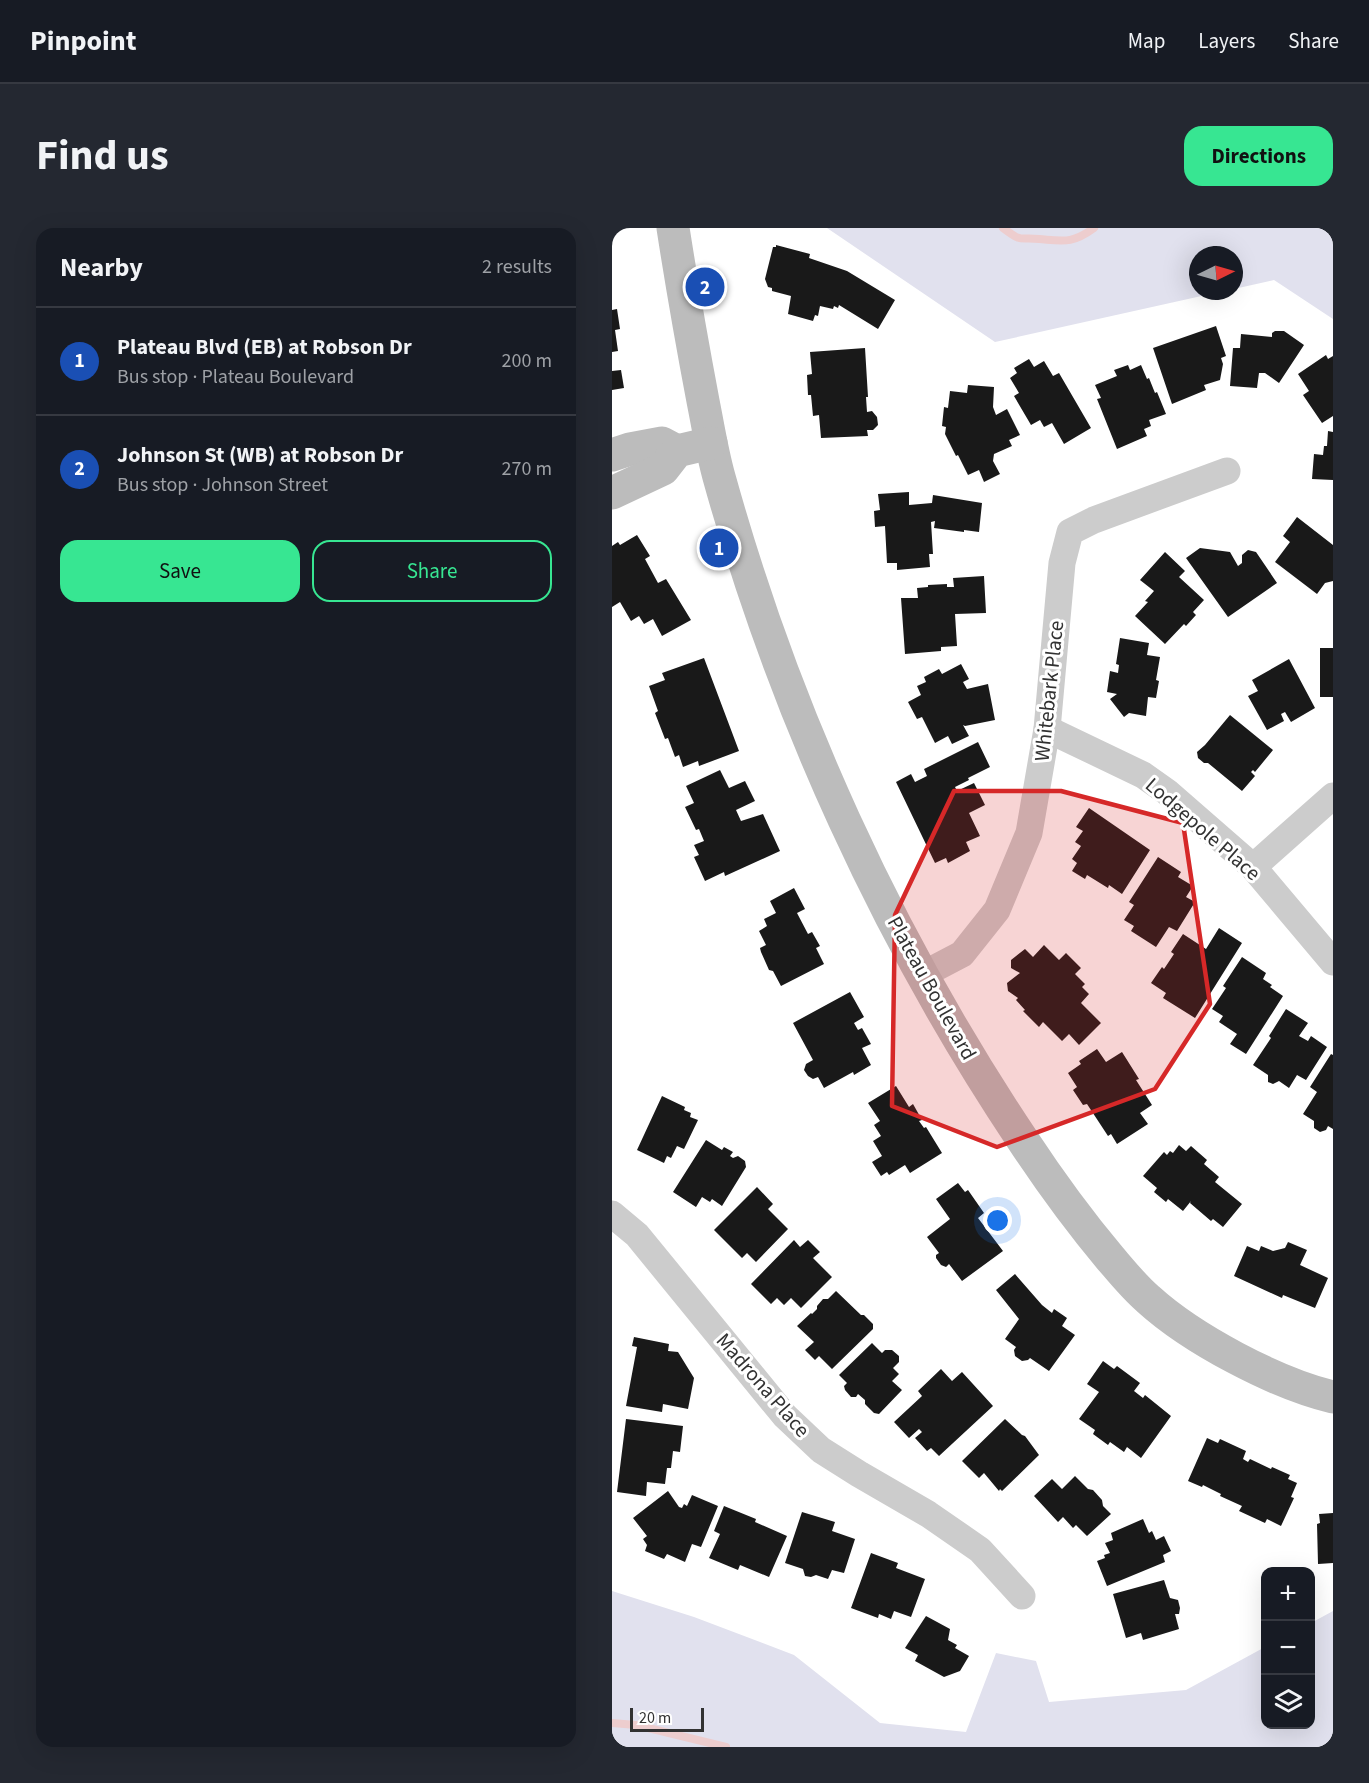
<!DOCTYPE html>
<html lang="en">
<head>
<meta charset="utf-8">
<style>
	:root { --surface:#171b24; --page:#242831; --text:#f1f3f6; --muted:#9ea1a6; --line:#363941; --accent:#37e692 }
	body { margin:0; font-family:"Source Sans 3",sans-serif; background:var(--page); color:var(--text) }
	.controls { position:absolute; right:18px; bottom:18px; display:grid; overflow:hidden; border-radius:12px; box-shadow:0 6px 24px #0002 }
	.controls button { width:54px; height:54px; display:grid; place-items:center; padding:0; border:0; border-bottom:2px solid var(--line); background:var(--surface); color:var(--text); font:30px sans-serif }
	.compass { position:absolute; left:577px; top:18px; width:54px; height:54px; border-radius:50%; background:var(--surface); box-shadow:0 6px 24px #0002; rotate:85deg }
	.scale { position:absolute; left:18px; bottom:15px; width:74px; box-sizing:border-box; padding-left:6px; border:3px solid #323232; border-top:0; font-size:16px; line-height:21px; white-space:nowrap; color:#323232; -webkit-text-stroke:4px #fff; paint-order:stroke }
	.you { position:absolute; left:386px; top:993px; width:21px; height:21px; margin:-15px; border:4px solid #fff; border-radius:50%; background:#1a73e8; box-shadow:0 0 0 9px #1a73e833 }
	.badge { display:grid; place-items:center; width:39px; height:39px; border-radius:50%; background:var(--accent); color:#fff; font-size:20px; font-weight:700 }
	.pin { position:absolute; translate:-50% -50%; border:3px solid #fff; box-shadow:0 2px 6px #0006 }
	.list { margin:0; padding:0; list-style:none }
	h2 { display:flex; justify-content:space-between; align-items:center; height:78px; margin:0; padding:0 24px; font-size:26px }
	h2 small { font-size:20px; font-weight:400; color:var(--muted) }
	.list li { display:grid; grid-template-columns:39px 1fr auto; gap:18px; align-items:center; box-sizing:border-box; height:108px; padding:0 24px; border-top:2px solid var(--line) }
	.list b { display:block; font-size:22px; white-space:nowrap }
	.list p { margin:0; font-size:20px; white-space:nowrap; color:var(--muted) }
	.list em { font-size:20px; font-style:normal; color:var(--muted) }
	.actions { display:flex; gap:12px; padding:18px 24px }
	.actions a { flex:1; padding:14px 0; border:2px solid var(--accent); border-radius:18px; text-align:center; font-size:21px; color:var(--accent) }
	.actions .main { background:var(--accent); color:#111 }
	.icon { flex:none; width:33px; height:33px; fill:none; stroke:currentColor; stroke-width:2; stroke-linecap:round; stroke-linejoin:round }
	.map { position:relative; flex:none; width:721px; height:1519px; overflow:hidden; border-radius:18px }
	header { display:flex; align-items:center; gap:36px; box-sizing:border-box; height:84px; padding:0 30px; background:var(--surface); border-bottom:2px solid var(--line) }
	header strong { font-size:28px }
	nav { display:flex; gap:33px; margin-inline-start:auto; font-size:21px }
	.intro { display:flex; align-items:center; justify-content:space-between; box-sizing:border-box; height:144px; padding:0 36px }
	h1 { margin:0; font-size:42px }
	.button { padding:15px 27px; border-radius:18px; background:var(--accent); color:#111; font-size:21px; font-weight:700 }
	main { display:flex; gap:36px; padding:0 36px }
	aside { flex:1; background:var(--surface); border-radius:18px; box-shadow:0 6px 24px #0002 }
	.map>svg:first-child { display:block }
	.green { fill:#e1e1ee }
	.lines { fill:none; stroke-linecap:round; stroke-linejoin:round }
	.stream { stroke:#edcdce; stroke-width:8 }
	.building { fill:#191919 }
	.street { stroke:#ccc; stroke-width:27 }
	.secondary { stroke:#bcbcbc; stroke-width:33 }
	.marked { fill:#d62828; fill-opacity:0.2; stroke:#d62828; stroke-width:4.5; stroke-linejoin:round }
	.labels { text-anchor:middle; stroke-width:6; stroke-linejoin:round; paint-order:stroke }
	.street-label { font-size:21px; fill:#323232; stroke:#fff }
</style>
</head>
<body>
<header>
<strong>Pinpoint</strong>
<nav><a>Map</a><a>Layers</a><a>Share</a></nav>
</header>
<div class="intro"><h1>Find us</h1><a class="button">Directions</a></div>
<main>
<aside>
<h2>Nearby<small>2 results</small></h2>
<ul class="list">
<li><span class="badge" style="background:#1a4fb4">1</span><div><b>Plateau Blvd (EB) at Robson Dr</b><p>Bus stop · Plateau Boulevard</p></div><em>200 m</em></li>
<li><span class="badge" style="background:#1a4fb4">2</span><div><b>Johnson St (WB) at Robson Dr</b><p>Bus stop · Johnson Street</p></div><em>270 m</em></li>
</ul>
<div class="actions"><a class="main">Save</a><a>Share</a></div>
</aside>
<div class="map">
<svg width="721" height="1519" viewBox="0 0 721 1519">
	<rect width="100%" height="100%" fill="#fff"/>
	<!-- green -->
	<g class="green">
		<polygon points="215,0 721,0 721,91 662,52 622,61 622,27 586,27 586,63 612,63 383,114"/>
		<polygon points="0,1363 82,1389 182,1427 268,1495 354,1504 384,1425 424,1433 437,1474 574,1462 653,1419 654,1496 698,1496 699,1395 721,1383 721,1519 0,1519"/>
	</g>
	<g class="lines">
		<!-- stream -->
		<g class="stream">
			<path d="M391,0C411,15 406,9 427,11C452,13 460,16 482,0"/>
			<polyline points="0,1495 24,1497 114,1519"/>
		</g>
	</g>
	<!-- building -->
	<g class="building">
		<polygon points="164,17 198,26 197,30 235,43 283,72 266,101 227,77 226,80 222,78 221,81 208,78 206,88 203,87 201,93 176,86 179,68 160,63 160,60 156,59 153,51 161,19 164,19"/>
		<polygon points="5,81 8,101 3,102 6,123 0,124 0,82"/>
		<polygon points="604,98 614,128 609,130 611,136 608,152 592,157 594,162 560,176 541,120"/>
		<polygon points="663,103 672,103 692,117 667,155 653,145 647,145 645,160 618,158 621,120 628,120 629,106 660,109 660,105"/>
		<polygon points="253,120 256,169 254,169 255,184 260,183 265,189 266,197 261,202 255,202 256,208 209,210 207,187 201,188 199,167 196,167 195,147 200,146 198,124"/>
		<polygon points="714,127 716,131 721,128 721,188 710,195 691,167 697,163 686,146"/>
		<polygon points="417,131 422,139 432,133 441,148 447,145 479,200 452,216 440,195 432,199 428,192 419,197 402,168 407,165 398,150 405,145 402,140"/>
		<polygon points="516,137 518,142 529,137 535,151 537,150 543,165 545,164 554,186 537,192 539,198 532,201 535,208 505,221 485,171 489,170 483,157 505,148 502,142"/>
		<polygon points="9,142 12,160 0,162 0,143"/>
		<polygon points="356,157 382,159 381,179 384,187 395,181 408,207 397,212 400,218 382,226 381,233 388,246 372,254 367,242 356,247 346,227 344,228 333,206 334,199 330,198 332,179 336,180 338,163 355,165"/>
		<polygon points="716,203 721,204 721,252 700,251 702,226 711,227 712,218 715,218"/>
		<polygon points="297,264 297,277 320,275 321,267 370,275 367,304 352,302 352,304 322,300 323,293 319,294 321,326 317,326 318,339 285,342 285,335 275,335 273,298 263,299 262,283 268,282 266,266"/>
		<polygon points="685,289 721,317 721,353 713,355 705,366 663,334 678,314 671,308"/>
		<polygon points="25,307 38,328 33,331 46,355 54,351 79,392 50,408 41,391 32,396 27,388 19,393 8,374 0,379 0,318 6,314 8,317"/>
		<polygon points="588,320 618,324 626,338 630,335 630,327 636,322 644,324 665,355 616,389 574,330"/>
		<polygon points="553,324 573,343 567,349 592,372 581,384 584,387 574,398 572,396 553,416 523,388 536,374 533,373 542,363 528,352"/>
		<polygon points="372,348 374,385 343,386 345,418 329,419 329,423 293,426 289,370 306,370 305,360 316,359 316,357 335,356 335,359 342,359 341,350"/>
		<polygon points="508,410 537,415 535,427 548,429 544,452 547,453 544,470 536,469 534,488 517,485 512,489 498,471 505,466 495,464 498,443 506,445 507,437 504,436"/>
		<rect x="708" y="420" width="13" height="49"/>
		<polygon points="92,430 127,523 87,538 86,533 71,539 67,527 63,529 56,510 53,511 43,485 46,483 37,458 53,452 50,445"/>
		<polygon points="677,431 703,480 679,494 673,484 669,486 672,493 655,502 636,468 646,463 640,452"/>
		<polygon points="349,436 357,451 351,454 355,461 376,456 383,492 353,498 351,497 357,508 340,516 336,508 323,515 310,489 305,491 296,474 309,467 305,458 314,454 312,449 327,441 330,446"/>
		<polygon points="618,487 661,522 643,544 641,542 639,544 643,548 630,563 596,535 592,535 586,530 585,524 593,517"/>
		<polygon points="366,514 378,539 356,550 357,552 343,559 345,563 362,555 373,577 357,585 368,608 354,614 358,623 336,635 334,630 323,635 284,554 299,546 303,554 315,548 312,541"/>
		<polygon points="108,542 117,560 133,553 143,573 124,582 129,593 151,586 168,623 113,648 112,644 93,653 82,629 87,627 82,617 92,613 87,601 84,602 73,579 82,575 74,558"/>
		<polygon points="477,580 538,622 510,666 497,657 496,660 475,647 473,651 460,643 465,635 460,631 469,618 463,614 471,603 464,599"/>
		<polygon points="546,629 569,644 566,649 581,658 574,669 583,674 565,703 557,699 544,719 519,703 522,698 512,692 522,677 517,674"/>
		<polygon points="182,660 193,681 185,685 196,706 200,704 208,718 204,720 212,736 169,758 161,743 157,742 149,724 148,720 154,717 147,703 155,698 152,691 164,685 158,673"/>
		<polygon points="607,700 630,715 583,790 551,770 554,765 539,755 550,739 552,741 562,726 559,724 571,706 594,721"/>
		<polygon points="432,717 447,732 454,725 469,740 463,746 473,756 470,759 477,766 469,775 489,795 467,817 457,806 450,813 431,794 427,799 411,783 413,782 404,772 406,770 396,763 395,755 408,745 399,740 399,732 413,721 421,729"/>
		<polygon points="630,729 654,745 651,751 660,757 658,759 671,768 634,826 618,816 625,806 607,794 611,788 600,781 614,760 611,758"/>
		<polygon points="238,764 252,789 242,795 246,802 250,800 259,816 250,820 259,837 242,847 241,844 212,860 206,849 201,851 196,848 192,842 194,836 201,832 181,795"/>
		<polygon points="674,781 696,795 687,808 696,813 699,808 715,819 694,852 685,847 677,860 667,853 661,856 656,854 656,847 641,837 659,810 657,808"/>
		<polygon points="485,821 494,834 510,824 527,851 524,852 540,877 528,885 536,896 505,916 499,906 496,908 475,876 471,877 461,862 465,859 456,845 469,836 467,833"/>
		<polygon points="719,826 721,827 721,901 716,898 714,902 708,904 702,900 702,893 691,886 705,864 698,859"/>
		<polygon points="284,858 297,879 301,876 310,892 307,893 312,900 314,899 330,925 298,945 293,937 277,947 275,944 269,948 260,934 270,928 261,913 269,908 262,897 268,893 256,875"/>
		<polygon points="50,868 73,879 72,882 79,885 78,889 86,892 72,921 65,918 59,930 55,928 52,935 25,922"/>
		<polygon points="94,912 110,922 112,919 121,924 118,928 121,930 126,928 133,933 134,939 110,978 100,971 98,974 90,969 84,979 61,964"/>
		<polygon points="567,917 574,923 579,918 595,932 592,936 607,949 603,954 630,976 611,999 601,991 599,993 578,975 579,973 571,983 556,971 554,974 542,964 545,960 531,948 552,924 555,927 558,923 561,925"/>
		<polygon points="346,955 353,964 356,962 372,985 366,990 391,1023 350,1053 337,1036 334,1039 329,1037 324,1030 324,1027 327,1025 315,1009 338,991 324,971"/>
		<polygon points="145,959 161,976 156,981 176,1001 144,1034 135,1025 130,1030 102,1002"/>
		<polygon points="182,1012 188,1019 196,1012 208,1024 201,1030 220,1049 189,1080 179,1070 172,1077 165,1070 159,1076 139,1056"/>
		<polygon points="676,1014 695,1022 688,1037 716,1050 703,1080 671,1067 670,1070 622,1048 635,1018 647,1023 649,1018 661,1023 673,1020"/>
		<polygon points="403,1046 430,1077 440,1085 442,1081 455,1090 450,1098 463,1107 437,1143 418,1130 416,1132 410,1133 403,1128 402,1122 404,1119 393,1111 407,1091 384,1062"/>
		<polygon points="224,1063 249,1087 252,1087 261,1096 261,1101 220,1141 207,1128 203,1132 193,1122 202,1114 185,1098 199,1085 200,1086 205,1081 205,1078 211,1071 216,1071"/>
		<polygon points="22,1109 57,1116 56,1123 66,1124 82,1150 76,1181 51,1176 50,1184 14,1178 25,1119 20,1118"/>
		<polygon points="260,1115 270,1125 273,1122 280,1122 287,1128 287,1134 281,1140 287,1146 280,1153 290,1162 267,1186 262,1185 253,1176 253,1172 246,1166 244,1169 239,1169 233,1162 232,1158 235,1155 227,1147"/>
		<polygon points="491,1133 502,1141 505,1138 528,1155 522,1163 531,1170 533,1167 559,1188 529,1230 515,1219 512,1224 498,1214 496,1217 481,1206 483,1202 467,1191 487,1164 475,1156"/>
		<polygon points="329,1141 340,1153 350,1144 381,1178 327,1228 319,1220 315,1223 303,1210 310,1204 307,1201 297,1210 282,1194 310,1168 306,1163"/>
		<polygon points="14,1191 71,1198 68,1224 61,1223 59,1240 55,1240 53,1256 35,1254 34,1268 5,1264"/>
		<polygon points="393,1191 410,1207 413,1208 427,1227 390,1263 388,1261 387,1263 372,1245 367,1250 350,1233"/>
		<polygon points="595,1210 606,1215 608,1211 634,1223 631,1231 636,1234 638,1231 659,1241 660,1239 678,1247 676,1251 685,1255 679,1269 682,1270 669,1298 655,1291 653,1295 627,1283 630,1278 608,1268 609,1266 591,1257 590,1259 576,1253"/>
		<polygon points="463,1248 476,1261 481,1262 490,1272 491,1278 499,1286 475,1308 464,1297 461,1300 451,1289 446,1294 422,1268 440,1251 450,1261"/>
		<polygon points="56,1263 67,1279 70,1280 72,1276 75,1278 80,1267 106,1278 89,1319 80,1316 73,1334 55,1326 52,1331 33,1323 35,1317 31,1311 35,1308 21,1290"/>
		<polygon points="112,1278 144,1291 143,1294 175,1308 157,1349 128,1337 126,1342 97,1330 108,1306 102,1303"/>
		<polygon points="190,1284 223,1294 220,1303 243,1311 232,1345 220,1342 216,1351 204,1347 199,1349 193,1348 191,1341 173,1335"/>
		<polygon points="721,1285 721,1335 706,1336 705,1296 708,1295 707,1286"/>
		<polygon points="531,1291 537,1305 540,1303 544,1312 552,1308 559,1323 551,1327 553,1334 495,1358 485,1333 493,1330 492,1327 498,1325 493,1315 501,1312 499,1305"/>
		<polygon points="259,1325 286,1335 284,1340 313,1351 299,1389 282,1383 279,1391 267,1386 266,1390 239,1380"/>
		<polygon points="552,1352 558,1370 566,1372 568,1380 567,1386 563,1386 567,1401 531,1412 529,1405 514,1410 501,1366"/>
		<polygon points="314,1388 338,1401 336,1412 345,1417 343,1420 357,1428 348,1443 332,1449 303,1433 306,1427 293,1420"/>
	</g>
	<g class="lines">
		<!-- street -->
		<g class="street">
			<polyline points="435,501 531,547 555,564 641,639 721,734"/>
			<polyline points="641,639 721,568"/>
			<polyline points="310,747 350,726 385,682 417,605 435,501 450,335 458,304 482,292 615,243"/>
			<polyline points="0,986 25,1007 173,1188 209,1222 247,1246 316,1286 368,1322 410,1368"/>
		</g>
		<!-- secondary -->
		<g class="secondary">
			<path d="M61,0C70,58 80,115 91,173C96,198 100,224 107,249C172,483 275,709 410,911C437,952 466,992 498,1030C510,1044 522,1059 536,1071C580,1111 663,1155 721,1169"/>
			<polyline points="0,227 18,221 50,215 65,223"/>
			<polyline points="0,265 51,241 65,223 99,215"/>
		</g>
	</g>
	<!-- marked area -->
	<path class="marked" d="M342,563H449L571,595L598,776L543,861L385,919L280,878L283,687Z"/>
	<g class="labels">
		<!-- street labels -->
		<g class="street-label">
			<text transform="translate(437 463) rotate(-84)" y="7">Whitebark Place</text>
			<text transform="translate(591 601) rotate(41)" y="7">Lodgepole Place</text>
			<text transform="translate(320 760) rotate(61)" y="7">Plateau Boulevard</text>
			<text transform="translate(151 1157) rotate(49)" y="7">Madrona Place</text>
		</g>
	</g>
</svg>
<div class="controls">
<button>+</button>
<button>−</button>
<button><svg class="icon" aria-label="layers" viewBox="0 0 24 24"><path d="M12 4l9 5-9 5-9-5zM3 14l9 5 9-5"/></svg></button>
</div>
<svg class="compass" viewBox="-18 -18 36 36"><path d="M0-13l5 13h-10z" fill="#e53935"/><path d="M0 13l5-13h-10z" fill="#9ea1a6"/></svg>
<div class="scale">20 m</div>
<div class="you"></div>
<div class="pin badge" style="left:107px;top:320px;background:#1a4fb4">1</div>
<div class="pin badge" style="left:93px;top:59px;background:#1a4fb4">2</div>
</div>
</main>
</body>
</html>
